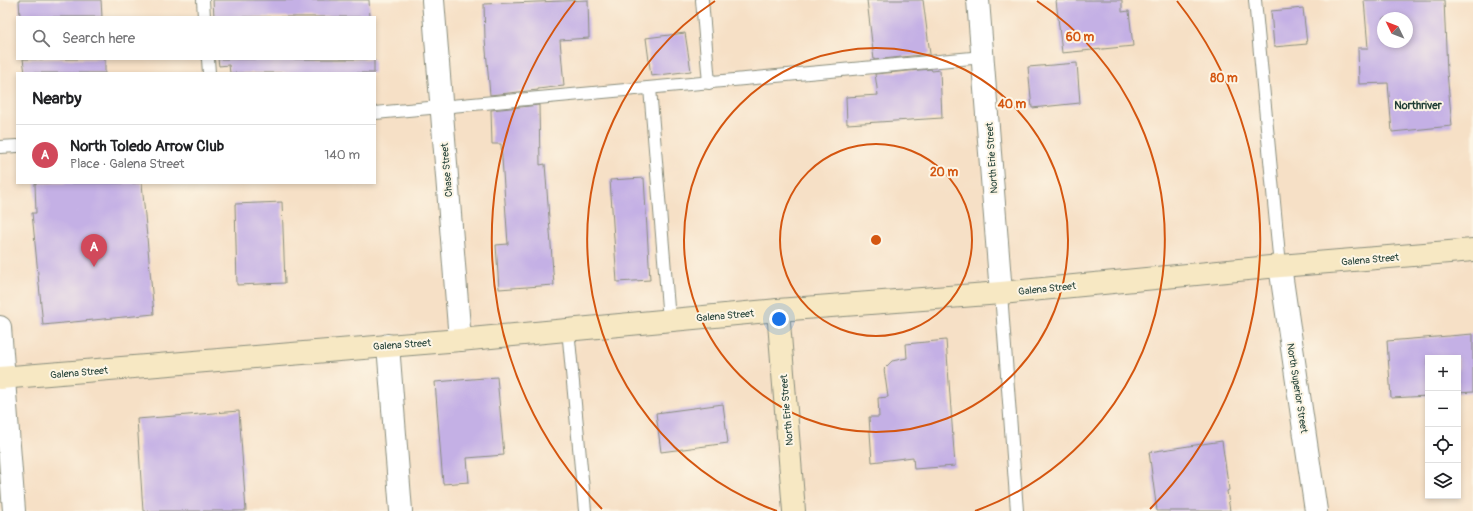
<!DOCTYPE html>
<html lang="en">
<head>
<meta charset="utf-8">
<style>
	:root { --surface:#fff; --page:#f2f2f2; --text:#202124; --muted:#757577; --line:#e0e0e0; --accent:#d1495b }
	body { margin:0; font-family:Pangolin,sans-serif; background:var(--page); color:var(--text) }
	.controls { position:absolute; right:12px; bottom:12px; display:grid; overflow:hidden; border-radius:0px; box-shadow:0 2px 6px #0003 }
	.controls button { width:36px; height:36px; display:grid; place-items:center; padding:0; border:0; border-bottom:1px solid var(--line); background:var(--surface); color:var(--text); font:20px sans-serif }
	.compass { position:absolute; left:1377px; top:12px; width:36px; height:36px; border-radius:50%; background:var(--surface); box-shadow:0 2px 6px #0003; rotate:313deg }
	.you { position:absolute; left:779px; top:319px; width:14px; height:14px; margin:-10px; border:3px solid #fff; border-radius:50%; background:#1a73e8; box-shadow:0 0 0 6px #1a73e833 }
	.badge { display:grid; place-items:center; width:26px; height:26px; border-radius:50%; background:var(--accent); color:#fff; font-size:13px; font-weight:700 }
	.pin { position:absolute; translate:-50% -33px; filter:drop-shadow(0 1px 2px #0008) }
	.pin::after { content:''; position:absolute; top:21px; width:14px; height:12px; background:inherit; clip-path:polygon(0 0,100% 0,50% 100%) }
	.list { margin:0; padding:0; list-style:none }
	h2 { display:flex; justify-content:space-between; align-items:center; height:52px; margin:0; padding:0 16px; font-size:17px }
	h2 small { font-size:13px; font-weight:400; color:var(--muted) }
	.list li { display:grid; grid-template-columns:26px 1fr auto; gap:12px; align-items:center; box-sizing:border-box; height:60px; padding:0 16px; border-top:1px solid var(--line) }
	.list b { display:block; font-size:15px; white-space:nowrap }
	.list p { margin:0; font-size:13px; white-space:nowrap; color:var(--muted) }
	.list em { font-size:13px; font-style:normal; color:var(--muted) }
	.icon { flex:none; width:22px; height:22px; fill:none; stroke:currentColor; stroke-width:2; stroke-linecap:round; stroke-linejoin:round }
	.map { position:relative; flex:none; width:1473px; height:511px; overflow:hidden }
	.search { position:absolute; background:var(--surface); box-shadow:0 2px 6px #0003; left:16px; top:16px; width:360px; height:44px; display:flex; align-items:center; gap:10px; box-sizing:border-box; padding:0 14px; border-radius:0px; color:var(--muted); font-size:15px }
	.panel { position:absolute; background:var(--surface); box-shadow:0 2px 6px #0003; left:16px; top:72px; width:360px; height:112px; border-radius:0px }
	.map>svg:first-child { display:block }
	.building { fill:#c4b0e5; fill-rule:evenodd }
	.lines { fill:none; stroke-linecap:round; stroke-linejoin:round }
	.lane-casing { stroke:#8a8e7d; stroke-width:14 }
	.street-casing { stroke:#8a8e7d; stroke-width:24 }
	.secondary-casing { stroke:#8a8e7d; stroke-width:24 }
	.lane { stroke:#fff; stroke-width:12 }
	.street { stroke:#fff; stroke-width:22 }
	.secondary { stroke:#f7e8c3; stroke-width:22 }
	.ring { fill:none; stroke:#d45610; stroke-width:2 }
	.labels { text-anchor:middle; stroke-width:4; stroke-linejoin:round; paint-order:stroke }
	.street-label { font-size:10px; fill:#1f3d34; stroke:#fcf5e5 }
	.neighbourhood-label { font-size:11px; font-weight:bold; fill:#1f3d34; stroke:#fcf5e5 }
	.centre { fill:#d45610; stroke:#fcf5e5; stroke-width:2 }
	.ring-label { font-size:12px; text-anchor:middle; font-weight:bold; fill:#d45610; stroke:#fcf5e5; stroke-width:4; stroke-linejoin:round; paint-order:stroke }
</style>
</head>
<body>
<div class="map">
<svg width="1473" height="511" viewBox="0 0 1473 511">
	<rect width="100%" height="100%" fill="#fcf5e5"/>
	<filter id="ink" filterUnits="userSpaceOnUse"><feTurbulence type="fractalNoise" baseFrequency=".025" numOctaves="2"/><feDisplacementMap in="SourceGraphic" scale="8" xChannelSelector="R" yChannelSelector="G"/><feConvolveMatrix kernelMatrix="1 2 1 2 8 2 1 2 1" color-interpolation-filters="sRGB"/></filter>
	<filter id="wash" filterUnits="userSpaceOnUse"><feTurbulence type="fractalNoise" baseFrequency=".012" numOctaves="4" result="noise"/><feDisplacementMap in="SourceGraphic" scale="16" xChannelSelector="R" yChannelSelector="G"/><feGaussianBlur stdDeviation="0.9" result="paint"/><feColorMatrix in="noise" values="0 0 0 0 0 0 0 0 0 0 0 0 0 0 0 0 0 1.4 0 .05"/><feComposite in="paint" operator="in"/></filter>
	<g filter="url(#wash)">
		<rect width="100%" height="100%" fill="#f6e0c6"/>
		<g id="blocks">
			<!-- building -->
			<g class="building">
				<polygon points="19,0 101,0 102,17 20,17"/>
				<polygon points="213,0 369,0 370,17 214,17"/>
				<polygon points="588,0 589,38 560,40 564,86 538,89 538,90 490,95 485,39 484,4"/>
				<polygon points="867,0 923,0 930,54 874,60"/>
				<polygon points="1056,0 1122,0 1122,12 1129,11 1133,46 1062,53"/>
				<path d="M1364,0H1444L1447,72L1452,126L1392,132L1388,83L1359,84L1358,48H1368ZM1383,18H1407V42H1383Z"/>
				<polygon points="1303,8 1307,44 1274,47 1271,11"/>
				<polygon points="685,33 691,71 651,76 646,38"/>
				<polygon points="23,59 105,59 105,73 25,73"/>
				<polygon points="218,59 374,59 374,73 230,73 229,65 219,66"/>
				<polygon points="1077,63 1080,103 1032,108 1028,67"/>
				<polygon points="931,69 932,71 940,70 942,118 847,124 846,97 878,95 875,74"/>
				<polygon points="539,105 540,165 545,164 554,285 499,289 496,245 508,244 501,144 492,144 491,110"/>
				<polygon points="644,178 650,280 617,282 610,180"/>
				<polygon points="35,183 142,183 154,314 43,325 32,213 36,213"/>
				<polygon points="282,202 285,283 237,285 235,204"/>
				<polygon points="1473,334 1473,392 1458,393 1458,358 1428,358 1428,396 1391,398 1387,341"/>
				<polygon points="946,340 955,466 914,469 913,457 872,462 869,417 879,417 878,398 888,397 884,369 892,361 907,358 906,344"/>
				<polygon points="497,377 504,455 467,458 469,482 443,484 435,382"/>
				<polygon points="723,404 728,443 661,452 656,413"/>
				<polygon points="239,411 246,511 143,511 137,419"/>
				<polygon points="1222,441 1229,490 1227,491 1230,511 1157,511 1149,452"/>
			</g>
		</g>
	</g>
	<g filter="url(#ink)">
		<use href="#blocks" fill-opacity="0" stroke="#8a8e7d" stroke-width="1"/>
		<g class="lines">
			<defs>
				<g id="lane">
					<polyline points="203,0 204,17"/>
					<polyline points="702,0 709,83"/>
					<polyline points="1255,0 1280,266"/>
					<polyline points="208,59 209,73"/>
					<polyline points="650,88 669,320"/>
					<polyline points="375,113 983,57"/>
					<polyline points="0,147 17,146"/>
					<polyline points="1001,293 1017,511"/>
					<polyline points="568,329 585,511"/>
				</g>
				<g id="street">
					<polyline points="433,0 460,340"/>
					<polyline points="978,0 1001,293"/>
					<polyline points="1280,266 1316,511"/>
					<polyline points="0,327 14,511"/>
					<polyline points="388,345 401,511"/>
				</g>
				<g id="secondary">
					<polyline points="778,310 794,511"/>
					<polyline points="0,378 460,340 778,310 1001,293 1280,266 1473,250"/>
				</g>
			</defs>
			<!-- lane casing -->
			<use href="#lane" class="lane-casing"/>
			<!-- street casing -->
			<use href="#street" class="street-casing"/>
			<!-- secondary casing -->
			<use href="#secondary" class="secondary-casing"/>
			<!-- lane -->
			<use href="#lane" class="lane"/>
			<!-- street -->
			<use href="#street" class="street"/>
			<!-- secondary -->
			<use href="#secondary" class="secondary"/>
		</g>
	</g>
	<!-- distance rings -->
	<g class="ring">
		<circle cx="876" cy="240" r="96"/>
		<circle cx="876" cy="240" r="192"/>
		<path d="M777 511A288 288 0 0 1 715 1M1037 1A288 288 0 0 1 975 511"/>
		<path d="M602 509A384 384 0 0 1 575 1M1177 1A384 384 0 0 1 1150 509"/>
	</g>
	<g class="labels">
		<!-- street labels -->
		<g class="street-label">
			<text transform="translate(991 158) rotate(-94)" y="4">North Erie Street</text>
			<text transform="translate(446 170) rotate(-95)" y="4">Chase Street</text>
			<text transform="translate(1370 259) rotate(-5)" y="4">Galena Street</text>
			<text transform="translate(1047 288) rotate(-6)" y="4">Galena Street</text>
			<text transform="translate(725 315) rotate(-5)" y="4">Galena Street</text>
			<text transform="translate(402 344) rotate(-4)" y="4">Galena Street</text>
			<text transform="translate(79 372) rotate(-5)" y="4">Galena Street</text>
			<text transform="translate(1298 388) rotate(81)" y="4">North Superior Street</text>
			<text transform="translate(786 410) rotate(-95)" y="4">North Erie Street</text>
		</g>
		<!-- neighbourhood labels -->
		<g class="neighbourhood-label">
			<text x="1418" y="109">Northriver</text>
		</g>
	</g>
	<circle cx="876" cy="240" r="6" class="centre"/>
	<g class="ring-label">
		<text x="1080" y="41">60 m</text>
		<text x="1224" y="82">80 m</text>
		<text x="1012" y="108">40 m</text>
		<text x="944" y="176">20 m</text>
	</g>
</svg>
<div class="controls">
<button>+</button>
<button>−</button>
<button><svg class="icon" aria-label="locate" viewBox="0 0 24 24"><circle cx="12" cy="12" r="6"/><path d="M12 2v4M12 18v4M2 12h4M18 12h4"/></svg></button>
<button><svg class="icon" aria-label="layers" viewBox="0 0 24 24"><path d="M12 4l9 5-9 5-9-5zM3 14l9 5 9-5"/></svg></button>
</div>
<svg class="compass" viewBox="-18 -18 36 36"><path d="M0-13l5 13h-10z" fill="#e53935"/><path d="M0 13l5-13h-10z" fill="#757577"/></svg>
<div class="you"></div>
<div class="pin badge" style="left:94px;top:267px">A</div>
<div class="search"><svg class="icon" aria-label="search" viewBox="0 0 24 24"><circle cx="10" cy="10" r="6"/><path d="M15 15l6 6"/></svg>Search here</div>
<section class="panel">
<h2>Nearby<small></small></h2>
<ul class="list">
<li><span class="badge">A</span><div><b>North Toledo Arrow Club</b><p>Place · Galena Street</p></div><em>140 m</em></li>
</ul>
</section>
</div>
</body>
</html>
